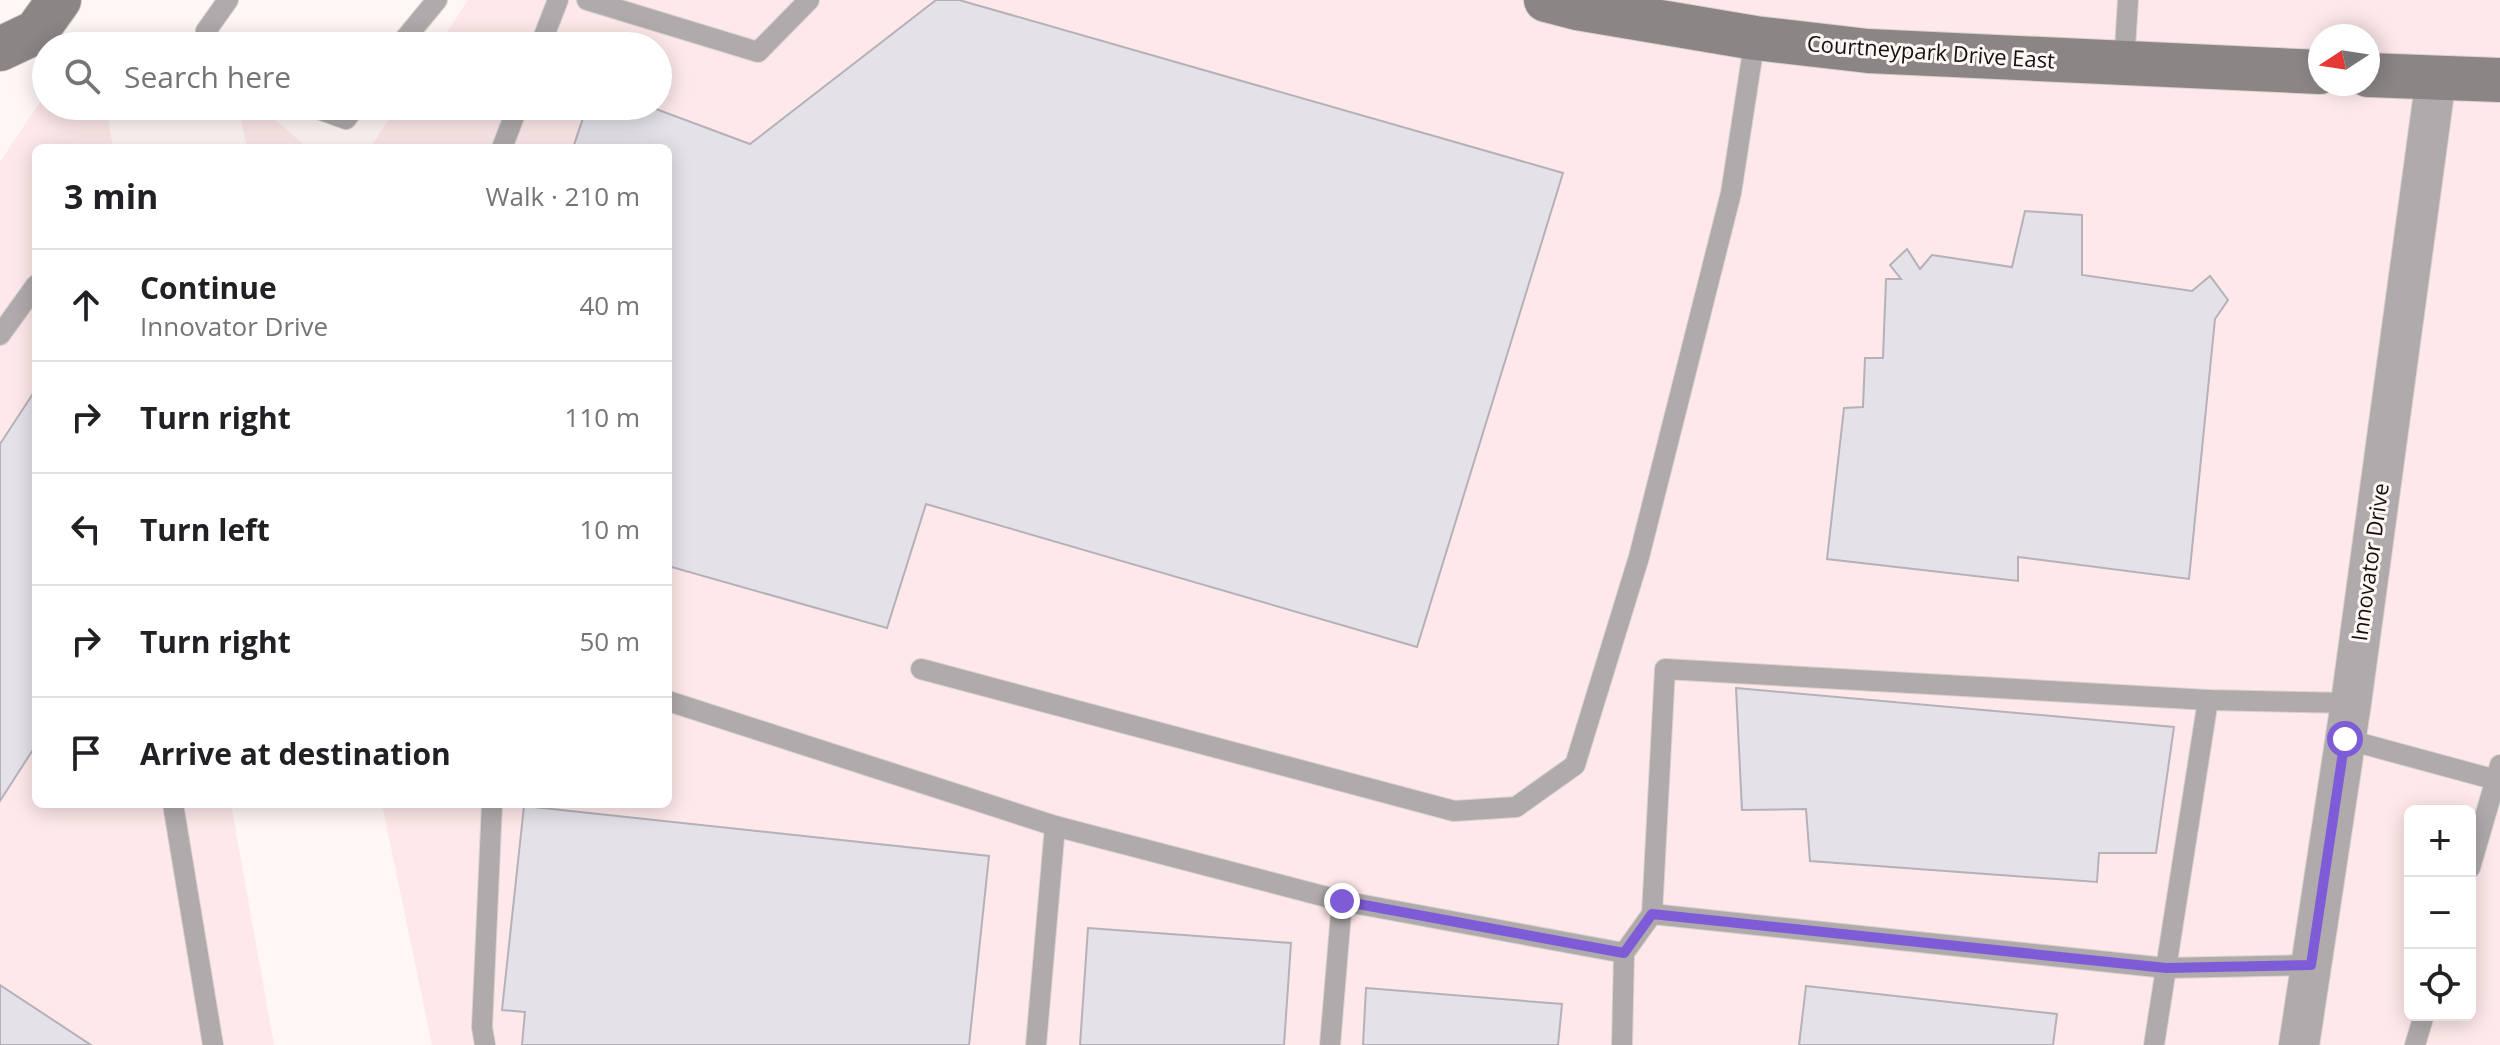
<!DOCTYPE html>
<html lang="en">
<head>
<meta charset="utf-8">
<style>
	:root { --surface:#fff; --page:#f6f6f6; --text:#202124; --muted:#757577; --line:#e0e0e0 }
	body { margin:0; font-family:"Open Sans",sans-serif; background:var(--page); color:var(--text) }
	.controls { position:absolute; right:24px; bottom:24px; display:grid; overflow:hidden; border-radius:12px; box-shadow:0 4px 20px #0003 }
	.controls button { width:72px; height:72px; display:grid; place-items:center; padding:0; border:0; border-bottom:2px solid var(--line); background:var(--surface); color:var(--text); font:40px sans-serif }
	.compass { position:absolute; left:2308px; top:24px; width:72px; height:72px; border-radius:50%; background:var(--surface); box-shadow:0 4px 20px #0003; rotate:258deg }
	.stop { position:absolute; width:24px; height:24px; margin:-18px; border:6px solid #7f5cd7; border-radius:50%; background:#fff }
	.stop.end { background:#7f5cd7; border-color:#fff; box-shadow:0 2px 8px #0008 }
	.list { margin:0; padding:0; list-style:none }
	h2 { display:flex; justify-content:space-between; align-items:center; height:104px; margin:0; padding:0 32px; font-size:34px }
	h2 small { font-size:26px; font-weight:400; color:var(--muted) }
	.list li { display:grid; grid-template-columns:52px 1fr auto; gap:24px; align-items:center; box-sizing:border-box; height:112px; padding:0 32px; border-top:2px solid var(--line) }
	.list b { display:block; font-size:30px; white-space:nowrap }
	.list p { margin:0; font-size:26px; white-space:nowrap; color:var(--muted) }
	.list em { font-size:26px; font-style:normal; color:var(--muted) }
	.icon { flex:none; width:44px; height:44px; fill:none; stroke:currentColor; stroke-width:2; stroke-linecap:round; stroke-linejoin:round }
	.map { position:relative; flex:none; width:2500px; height:1045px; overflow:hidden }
	.search { position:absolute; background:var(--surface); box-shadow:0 4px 20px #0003; left:32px; top:32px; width:640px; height:88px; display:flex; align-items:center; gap:20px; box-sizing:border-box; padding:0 28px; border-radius:44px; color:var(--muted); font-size:30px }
	.panel { position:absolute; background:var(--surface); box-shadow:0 4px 20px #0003; left:32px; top:144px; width:640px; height:664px; border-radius:12px }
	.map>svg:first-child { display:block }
	.industrial { fill:#fee8e9; fill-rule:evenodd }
	.building { fill:#e4e1e9; stroke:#b4b1b8; stroke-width:2 }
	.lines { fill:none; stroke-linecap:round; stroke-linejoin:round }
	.service-casing { stroke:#d9d2cf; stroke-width:22 }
	.minor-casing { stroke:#d9d2cf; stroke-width:42 }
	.secondary-casing { stroke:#d9d2cf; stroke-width:46 }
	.service { stroke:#afaaab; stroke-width:20 }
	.minor { stroke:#afaaab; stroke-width:40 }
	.secondary { stroke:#8b8586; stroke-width:44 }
	.route { stroke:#7f5cd7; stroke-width:10 }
	.labels { text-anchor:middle; stroke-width:6; stroke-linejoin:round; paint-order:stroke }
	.street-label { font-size:22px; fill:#141110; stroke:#fef7f3 }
</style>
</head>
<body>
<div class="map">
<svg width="2500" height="1045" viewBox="0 0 2500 1045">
	<rect width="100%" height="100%" fill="#fef7f3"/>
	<!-- industrial -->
	<g class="industrial">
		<path d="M468,0H2500V1045H432L382,804H668V148H370L398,106H658V46H438ZM2320,36H2368V84H2320ZM2410,811H2470V1015H2410Z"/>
		<polygon points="46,93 46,106 106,106 113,148 36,148 36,804 231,804 274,1045 0,1045 0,162"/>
		<polygon points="238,106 259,106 308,148 247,148"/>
	</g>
	<!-- building -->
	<g class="building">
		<polygon points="936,0 959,0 1563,173 1417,647 926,504 887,628 668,566 668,148 573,148 587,106 648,106 750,144"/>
		<polygon points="2025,211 2082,215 2082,275 2192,291 2210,276 2228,300 2215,319 2189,579 2018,557 2018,581 1827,559 1844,408 1863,407 1865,358 1883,358 1886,279 1901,279 1890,265 1907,249 1920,269 1932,255 2012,267"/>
		<polygon points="36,389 36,745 0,801 0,444"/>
		<polygon points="1736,688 2174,727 2156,853 2099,853 2097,882 1810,861 1806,809 1742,810"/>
		<polygon points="524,806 989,856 969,1045 522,1045 525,1012 502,1010"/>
		<polygon points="1088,928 1291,943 1284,1045 1080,1045"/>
		<polygon points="0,985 91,1045 0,1045"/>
		<polygon points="1806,986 2057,1014 2053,1045 1799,1045"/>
		<polygon points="1366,988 1562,1004 1558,1045 1363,1045"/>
	</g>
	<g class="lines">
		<defs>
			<g id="service">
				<polyline points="587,0 758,52 809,0"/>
				<polyline points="215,46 206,31 228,0"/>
				<polyline points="399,46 437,0"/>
				<polyline points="540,46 558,0"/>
				<polyline points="2124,64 2128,0"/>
				<polyline points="310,106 346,119 356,106"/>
				<polyline points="502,148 518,106"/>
				<polyline points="0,335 36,285"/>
				<polyline points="921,669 1454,811 1516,807 1575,765 1639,557 1731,193 1755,38"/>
				<polyline points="668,701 1055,826 1036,1045"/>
				<polyline points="2345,739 2500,781"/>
				<polyline points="173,804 213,1045"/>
				<polyline points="1055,826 1342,901 1624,953 1622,1045"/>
				<polyline points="2470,868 2500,765"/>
				<polyline points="1652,914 2166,968 2311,965"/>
				<polyline points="1624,953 1652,914 1665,669 2208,700 2351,703"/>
				<polyline points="485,1045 482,1027 492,804"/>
				<polyline points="1330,1045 1342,901"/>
				<polyline points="2154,1045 2208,700"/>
				<polyline points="2415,1045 2424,1015"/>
			</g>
			<polyline id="minor" points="2299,1045 2351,703 2436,78"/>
			<g id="secondary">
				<polyline points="1546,0 1577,8 1755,38 1868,51 2320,72"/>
				<polyline points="0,49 36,32 59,0"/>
				<polyline points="2368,75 2500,80"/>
			</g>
		</defs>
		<!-- service casing -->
		<use href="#service" class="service-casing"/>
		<!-- minor casing -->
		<use href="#minor" class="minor-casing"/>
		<!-- secondary casing -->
		<use href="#secondary" class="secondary-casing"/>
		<!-- service -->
		<use href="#service" class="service"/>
		<!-- minor -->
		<use href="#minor" class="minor"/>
		<!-- secondary -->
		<use href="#secondary" class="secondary"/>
	</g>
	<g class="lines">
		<!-- route -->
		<polyline class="route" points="1342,901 1624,953 1652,914 2166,968 2311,965 2345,739"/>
	</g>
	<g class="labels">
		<!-- street labels -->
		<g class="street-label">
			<text transform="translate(1931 52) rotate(4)" y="8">Courtneypark Drive East</text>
			<text transform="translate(2370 562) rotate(-82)" y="8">Innovator Drive</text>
		</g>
	</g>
</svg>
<div class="controls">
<button>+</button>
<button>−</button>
<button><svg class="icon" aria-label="locate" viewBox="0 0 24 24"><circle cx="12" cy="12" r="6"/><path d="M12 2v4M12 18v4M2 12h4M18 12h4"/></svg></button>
</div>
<svg class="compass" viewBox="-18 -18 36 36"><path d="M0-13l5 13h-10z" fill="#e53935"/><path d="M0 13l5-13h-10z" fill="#757577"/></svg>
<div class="stop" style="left:2345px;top:739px"></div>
<div class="stop end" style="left:1342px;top:901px"></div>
<div class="search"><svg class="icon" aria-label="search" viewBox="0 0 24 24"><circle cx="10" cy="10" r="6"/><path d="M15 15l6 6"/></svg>Search here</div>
<section class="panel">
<h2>3 min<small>Walk · 210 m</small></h2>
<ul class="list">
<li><svg class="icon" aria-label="ahead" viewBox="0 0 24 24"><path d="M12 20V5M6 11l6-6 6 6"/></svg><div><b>Continue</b><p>Innovator Drive</p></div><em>40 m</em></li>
<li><svg class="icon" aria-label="right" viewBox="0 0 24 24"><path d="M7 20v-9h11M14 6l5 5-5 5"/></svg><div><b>Turn right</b></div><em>110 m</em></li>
<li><svg class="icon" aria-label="left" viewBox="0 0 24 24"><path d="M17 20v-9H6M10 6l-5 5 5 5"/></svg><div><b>Turn left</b></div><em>10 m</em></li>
<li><svg class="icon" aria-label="right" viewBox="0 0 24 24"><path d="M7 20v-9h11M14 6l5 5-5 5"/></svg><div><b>Turn right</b></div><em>50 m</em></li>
<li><svg class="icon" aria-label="arrive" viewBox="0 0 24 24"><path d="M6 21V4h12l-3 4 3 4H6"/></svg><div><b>Arrive at destination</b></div></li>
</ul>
</section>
</div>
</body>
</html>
